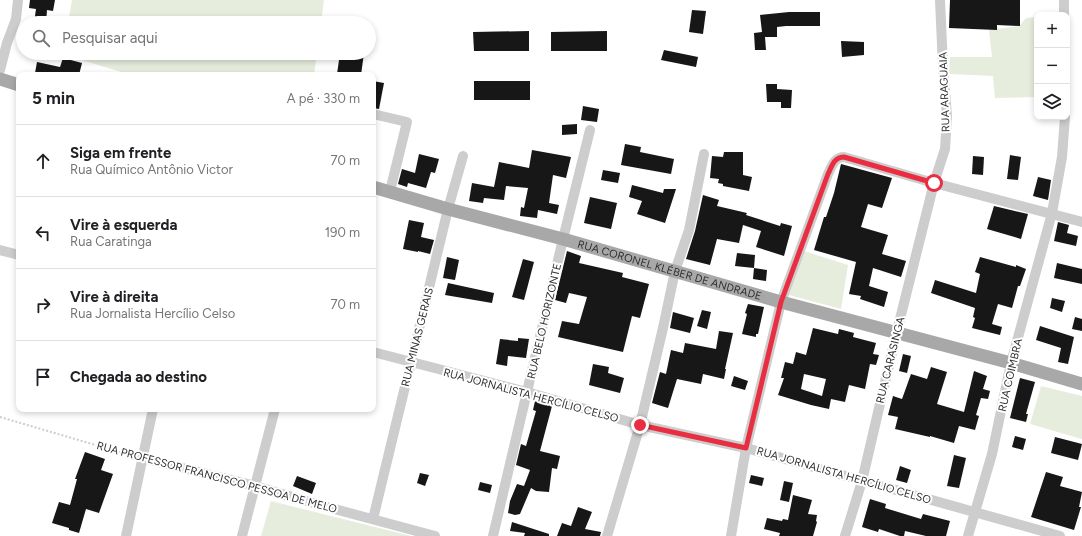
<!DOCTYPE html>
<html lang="pt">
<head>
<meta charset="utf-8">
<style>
	:root { --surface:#fff; --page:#f6f6f6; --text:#202124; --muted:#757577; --line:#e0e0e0 }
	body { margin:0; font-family:Figtree,sans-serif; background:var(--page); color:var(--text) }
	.controls { position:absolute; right:12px; top:12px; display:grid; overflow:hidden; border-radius:8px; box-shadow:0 2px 6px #0003 }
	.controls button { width:36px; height:36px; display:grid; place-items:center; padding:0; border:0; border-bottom:1px solid var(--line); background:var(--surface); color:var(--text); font:20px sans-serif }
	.stop { position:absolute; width:12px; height:12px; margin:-9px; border:3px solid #ea2e42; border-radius:50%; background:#fff }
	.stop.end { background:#ea2e42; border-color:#fff; box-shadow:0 1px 4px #0008 }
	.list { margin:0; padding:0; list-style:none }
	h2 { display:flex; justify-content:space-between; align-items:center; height:52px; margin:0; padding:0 16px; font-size:17px }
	h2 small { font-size:13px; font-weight:400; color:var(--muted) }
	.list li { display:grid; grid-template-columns:26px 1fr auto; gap:12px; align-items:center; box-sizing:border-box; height:72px; padding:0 16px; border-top:1px solid var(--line) }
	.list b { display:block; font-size:15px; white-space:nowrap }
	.list p { margin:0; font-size:13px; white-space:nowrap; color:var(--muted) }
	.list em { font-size:13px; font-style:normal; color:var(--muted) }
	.icon { flex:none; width:22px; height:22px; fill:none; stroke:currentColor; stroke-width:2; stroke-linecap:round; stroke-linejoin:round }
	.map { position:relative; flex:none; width:1082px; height:536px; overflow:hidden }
	.search { position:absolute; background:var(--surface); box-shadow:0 2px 6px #0003; left:16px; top:16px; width:360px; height:44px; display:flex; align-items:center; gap:10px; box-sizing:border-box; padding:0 14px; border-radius:22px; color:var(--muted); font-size:15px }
	.panel { position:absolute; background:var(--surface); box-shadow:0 2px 6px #0003; left:16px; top:72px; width:360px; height:340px; border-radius:8px }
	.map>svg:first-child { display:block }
	.green { fill:#e6eddd }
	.building { fill:#171717; fill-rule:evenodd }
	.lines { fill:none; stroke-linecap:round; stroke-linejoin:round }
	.path { stroke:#cdcdcd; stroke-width:2; stroke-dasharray:2 2; stroke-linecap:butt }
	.minor { stroke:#cdcdcd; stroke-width:10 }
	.major { stroke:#a8a8a8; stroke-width:13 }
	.route { stroke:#ea2e42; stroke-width:5 }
	.labels { text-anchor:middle; stroke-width:4; stroke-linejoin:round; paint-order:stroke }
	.street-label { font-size:11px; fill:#303030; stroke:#fff }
</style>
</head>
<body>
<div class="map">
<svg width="1082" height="536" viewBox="0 0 1082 536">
	<rect width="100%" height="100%" fill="#fff"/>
	<!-- green -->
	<g class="green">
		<polygon points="72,0 324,0 321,23 68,23"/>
		<polygon points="1037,17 1037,97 995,98 993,76 949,74 950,57 992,57 989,30 1019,26 1026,18"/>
		<polygon points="69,53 317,53 314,75 131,75 72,57"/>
		<polygon points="804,251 848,265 841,309 789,295"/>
		<polygon points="1041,386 1082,396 1082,439 1030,424"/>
		<polygon points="271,501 411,536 261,536"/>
	</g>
	<!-- building -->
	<g class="building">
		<polygon points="30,0 55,0 53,11 47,10 46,23 34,23 36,9 29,8"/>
		<polygon points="950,0 1020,0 1020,26 997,25 997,30 949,28"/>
		<polygon points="692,10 706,11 703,34 689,32"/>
		<polygon points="789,12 820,12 820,26 786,26 777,27 777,37 765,37 766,50 755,50 754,33 762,32 760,15"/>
		<polygon points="529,31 529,51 474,51 473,32"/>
		<polygon points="607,31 607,51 551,51 551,32"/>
		<polygon points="841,41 864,42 864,55 842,57"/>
		<polygon points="664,50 698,57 696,67 661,60"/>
		<polygon points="340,53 364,53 361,75 337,74"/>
		<polygon points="63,58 82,63 79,75 46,75 35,73 37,62 60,67"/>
		<polygon points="373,81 384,83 379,109 373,108"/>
		<rect x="474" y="81" width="56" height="19"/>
		<polygon points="766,84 777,84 777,89 792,90 791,108 781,108 781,102 767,102"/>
		<polygon points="583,106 599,109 597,122 581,120"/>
		<polygon points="577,124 577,134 562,135 562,125"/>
		<polygon points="625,144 641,147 640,152 674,159 671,174 621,165"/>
		<polygon points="532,150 571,157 566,178 553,175 549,203 559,205 557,214 538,210 537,218 520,216 521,207 524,208 528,188 506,186 504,200 484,198 483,203 469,201 472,183 494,187 499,162 529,168"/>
		<polygon points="724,152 743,152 743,175 752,177 749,191 723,186 723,184 718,183 719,179 710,178 712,156 723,157"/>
		<polygon points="419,154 439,159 435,173 431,172 426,188 408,183 407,187 398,184 402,169 415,173"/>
		<polygon points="1010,155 1021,157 1018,180 1007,179"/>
		<polygon points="973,156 984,157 983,175 972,174"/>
		<polygon points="841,164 892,178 882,208 868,204 861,227 888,235 882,254 906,261 901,277 873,268 869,286 888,292 884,307 860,299 861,296 849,294 856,262 814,250 824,217 826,217 834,193"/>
		<polygon points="603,170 620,173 618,183 601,180"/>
		<polygon points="1038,177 1051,180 1048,200 1033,196"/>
		<polygon points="632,185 663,193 664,189 676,189 665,223 637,214 642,201 629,197"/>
		<polygon points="703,195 719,200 717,206 747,213 746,215 780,226 781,223 792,226 784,256 756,247 761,231 743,225 739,243 717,239 710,265 686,259 695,231"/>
		<polygon points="590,197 617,203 611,229 584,223"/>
		<polygon points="994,206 1028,214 1021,239 987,229"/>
		<polygon points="409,220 424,223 421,237 434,240 430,254 418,251 418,252 403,249"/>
		<polygon points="1058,222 1069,225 1067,233 1078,236 1076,246 1054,241"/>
		<polygon points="567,251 581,256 579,263 623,273 622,277 649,284 640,318 632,316 623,352 558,337 562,321 579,324 587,297 569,293 566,303 555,300"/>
		<polygon points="737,253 755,255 754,268 735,266"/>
		<polygon points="447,257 459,260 455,280 443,278"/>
		<polygon points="980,257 1016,267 1016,265 1026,269 1020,286 1018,286 1012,308 998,304 992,324 1002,327 1000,335 972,328 975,318 973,317 975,308 931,293 935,280 976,293 980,274 975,272"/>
		<polygon points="523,259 534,262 524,300 512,297"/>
		<polygon points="1057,263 1082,269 1082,284 1054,278"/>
		<polygon points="754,268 767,270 766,281 753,279"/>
		<polygon points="448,283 494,293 492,303 445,295"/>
		<polygon points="1052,298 1065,301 1062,312 1050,308"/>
		<polygon points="748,304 764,307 758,334 756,334 756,337 742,334 747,314 745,313"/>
		<polygon points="702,310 711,312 707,329 697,326"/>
		<polygon points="673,312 694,318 690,333 670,328"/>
		<polygon points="1075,317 1082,319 1082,331 1072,329"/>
		<polygon points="1040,326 1074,337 1068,364 1058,362 1061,348 1036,340"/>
		<path d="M813,328L838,334L839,329L854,333L853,337L876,343L873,354L879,355L876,365L870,364L865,389L849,385L845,402L831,399L829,409L811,405L778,395L784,378H781L785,362L793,364L796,352L806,355ZM804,374L826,379L822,396L801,389Z"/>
		<polygon points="719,331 733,333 725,369 726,369 724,379 703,374 701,384 677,379 668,408 652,403 660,372 666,374 671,350 683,353 685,343 716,349"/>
		<polygon points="518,338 529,339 526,358 508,356 507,366 496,364 500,339 518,341"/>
		<polygon points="903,354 911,356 907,373 899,371"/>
		<polygon points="593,364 609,367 608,373 624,378 620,393 589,385"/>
		<polygon points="931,367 947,372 937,404 964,412 974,371 987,376 983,389 990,391 988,399 981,398 976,415 979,416 975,430 959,426 954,443 930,436 930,437 895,429 898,417 888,415 893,396 902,399 911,374 927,379"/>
		<polygon points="734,376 748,381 745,390 731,386"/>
		<polygon points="1020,378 1035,382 1026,414 1028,414 1026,422 1010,418"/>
		<polygon points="535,401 552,406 540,451 560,456 557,469 552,468 549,492 536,491 531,488 520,514 515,515 508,513 510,501 517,484 524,486 530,470 516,465 521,444 526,446 536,411 533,410"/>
		<polygon points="1015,436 1026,439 1023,450 1012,447"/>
		<polygon points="1055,437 1082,444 1078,460 1051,453"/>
		<polygon points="85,452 105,459 101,470 113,474 99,513 86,509 79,533 69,530 69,528 52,523 59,502 70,505 77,479 75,479"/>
		<polygon points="954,455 966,458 959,488 947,486"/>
		<polygon points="900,466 911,470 907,483 896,480"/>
		<polygon points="1046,472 1063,477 1060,486 1082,492 1079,507 1081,507 1074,530 1031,517"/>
		<polygon points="420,473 429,475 425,486 417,483"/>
		<polygon points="751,475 764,478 762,486 749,483"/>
		<polygon points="297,476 316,483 312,494 293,486"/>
		<polygon points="784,481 793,483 789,502 780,500"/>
		<polygon points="480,482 492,485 490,493 478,490"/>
		<polygon points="793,495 812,500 808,514 817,515 816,521 817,522 813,536 779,536 780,533 764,529 767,518 782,521 783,519 788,520"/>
		<polygon points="870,499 886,504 885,508 921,519 923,514 950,521 946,536 926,536 905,531 904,536 900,536 879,529 878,532 862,527"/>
		<polygon points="578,507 592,512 585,529 601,532 600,536 557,536 562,523 571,526"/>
		<polygon points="512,522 549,534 549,536 524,536 525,533 510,531"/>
	</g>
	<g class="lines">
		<!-- path -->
		<polyline class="path" points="0,417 133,456"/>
		<!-- minor -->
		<g class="minor">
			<polyline points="1064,0 1064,15"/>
			<polyline points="0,70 7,43 16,19 18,0"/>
			<polyline points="373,114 407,122 390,191"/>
			<polyline points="0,250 19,255"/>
			<polyline points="373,352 527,392 640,425 746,448 1060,536"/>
			<polyline points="142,458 255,486 327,507 435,536"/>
			<polyline points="373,519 448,209 463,156"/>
			<polyline points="126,536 153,409"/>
			<polyline points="242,536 275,409"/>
			<polyline points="493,536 563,239 590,130"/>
			<polyline points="607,536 640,425 663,328 675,271 689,230 704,154"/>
			<path d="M731,536L746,448L781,302L828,174C832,166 834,157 844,157L934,183L1082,222"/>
			<polyline points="845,536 862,481 897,331 934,183 945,149 947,116 943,67 940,0"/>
			<polyline points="968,536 992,454 1011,363 1052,213 1062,157 1065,117"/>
		</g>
		<!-- major -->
		<g class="major">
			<polyline points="0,79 19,85"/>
			<path id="s1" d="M373,187L448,209L563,239L781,302L1011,363L1082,384"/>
		</g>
	</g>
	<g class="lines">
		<!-- route -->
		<path class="route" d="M640,425L746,448L781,302L828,174C832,166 834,157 844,157L934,183"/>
	</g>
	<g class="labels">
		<!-- street labels -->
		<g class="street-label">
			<text transform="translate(944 92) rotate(-92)" y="4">RUA ARAGUAIA</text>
			<text dy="4" stroke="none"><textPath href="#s1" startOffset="308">RUA CORONEL KLÉBER DE ANDRADE</textPath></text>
			<text transform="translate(544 321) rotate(-77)" y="4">RUA BELO HORIZONTE</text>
			<text transform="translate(417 337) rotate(-76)" y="4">RUA MINAS GERAIS</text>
			<text transform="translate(890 360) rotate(-76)" y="4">RUA CARASINGA</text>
			<text transform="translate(1010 375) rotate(-77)" y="4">RUA COIMBRA</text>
			<text transform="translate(531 395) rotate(15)" y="4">RUA JORNALISTA HERCÍLIO CELSO</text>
			<text transform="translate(844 475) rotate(16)" y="4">RUA JORNALISTA HERCÍLIO CELSO</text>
			<text transform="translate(217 477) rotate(15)" y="4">RUA PROFESSOR FRANCISCO PESSOA DE MELO</text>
		</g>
	</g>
</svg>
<div class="controls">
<button>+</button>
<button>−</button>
<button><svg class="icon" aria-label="layers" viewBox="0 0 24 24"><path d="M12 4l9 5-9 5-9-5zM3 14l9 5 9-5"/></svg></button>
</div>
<div class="stop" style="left:934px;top:183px"></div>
<div class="stop end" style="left:640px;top:425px"></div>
<div class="search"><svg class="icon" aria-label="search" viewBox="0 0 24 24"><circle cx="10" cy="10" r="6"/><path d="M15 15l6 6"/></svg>Pesquisar aqui</div>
<section class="panel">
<h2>5 min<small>A pé · 330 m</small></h2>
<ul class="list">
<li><svg class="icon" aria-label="ahead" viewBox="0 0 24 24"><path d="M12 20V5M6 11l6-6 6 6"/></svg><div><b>Siga em frente</b><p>Rua Químico Antônio Victor</p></div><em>70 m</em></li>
<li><svg class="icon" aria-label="left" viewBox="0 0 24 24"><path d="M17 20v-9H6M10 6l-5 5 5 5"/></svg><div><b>Vire à esquerda</b><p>Rua Caratinga</p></div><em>190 m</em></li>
<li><svg class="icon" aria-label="right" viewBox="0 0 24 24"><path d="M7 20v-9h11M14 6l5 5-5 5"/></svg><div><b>Vire à direita</b><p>Rua Jornalista Hercílio Celso</p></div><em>70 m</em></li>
<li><svg class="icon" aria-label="arrive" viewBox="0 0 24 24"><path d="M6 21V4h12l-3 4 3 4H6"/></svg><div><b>Chegada ao destino</b></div></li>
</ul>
</section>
</div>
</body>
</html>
